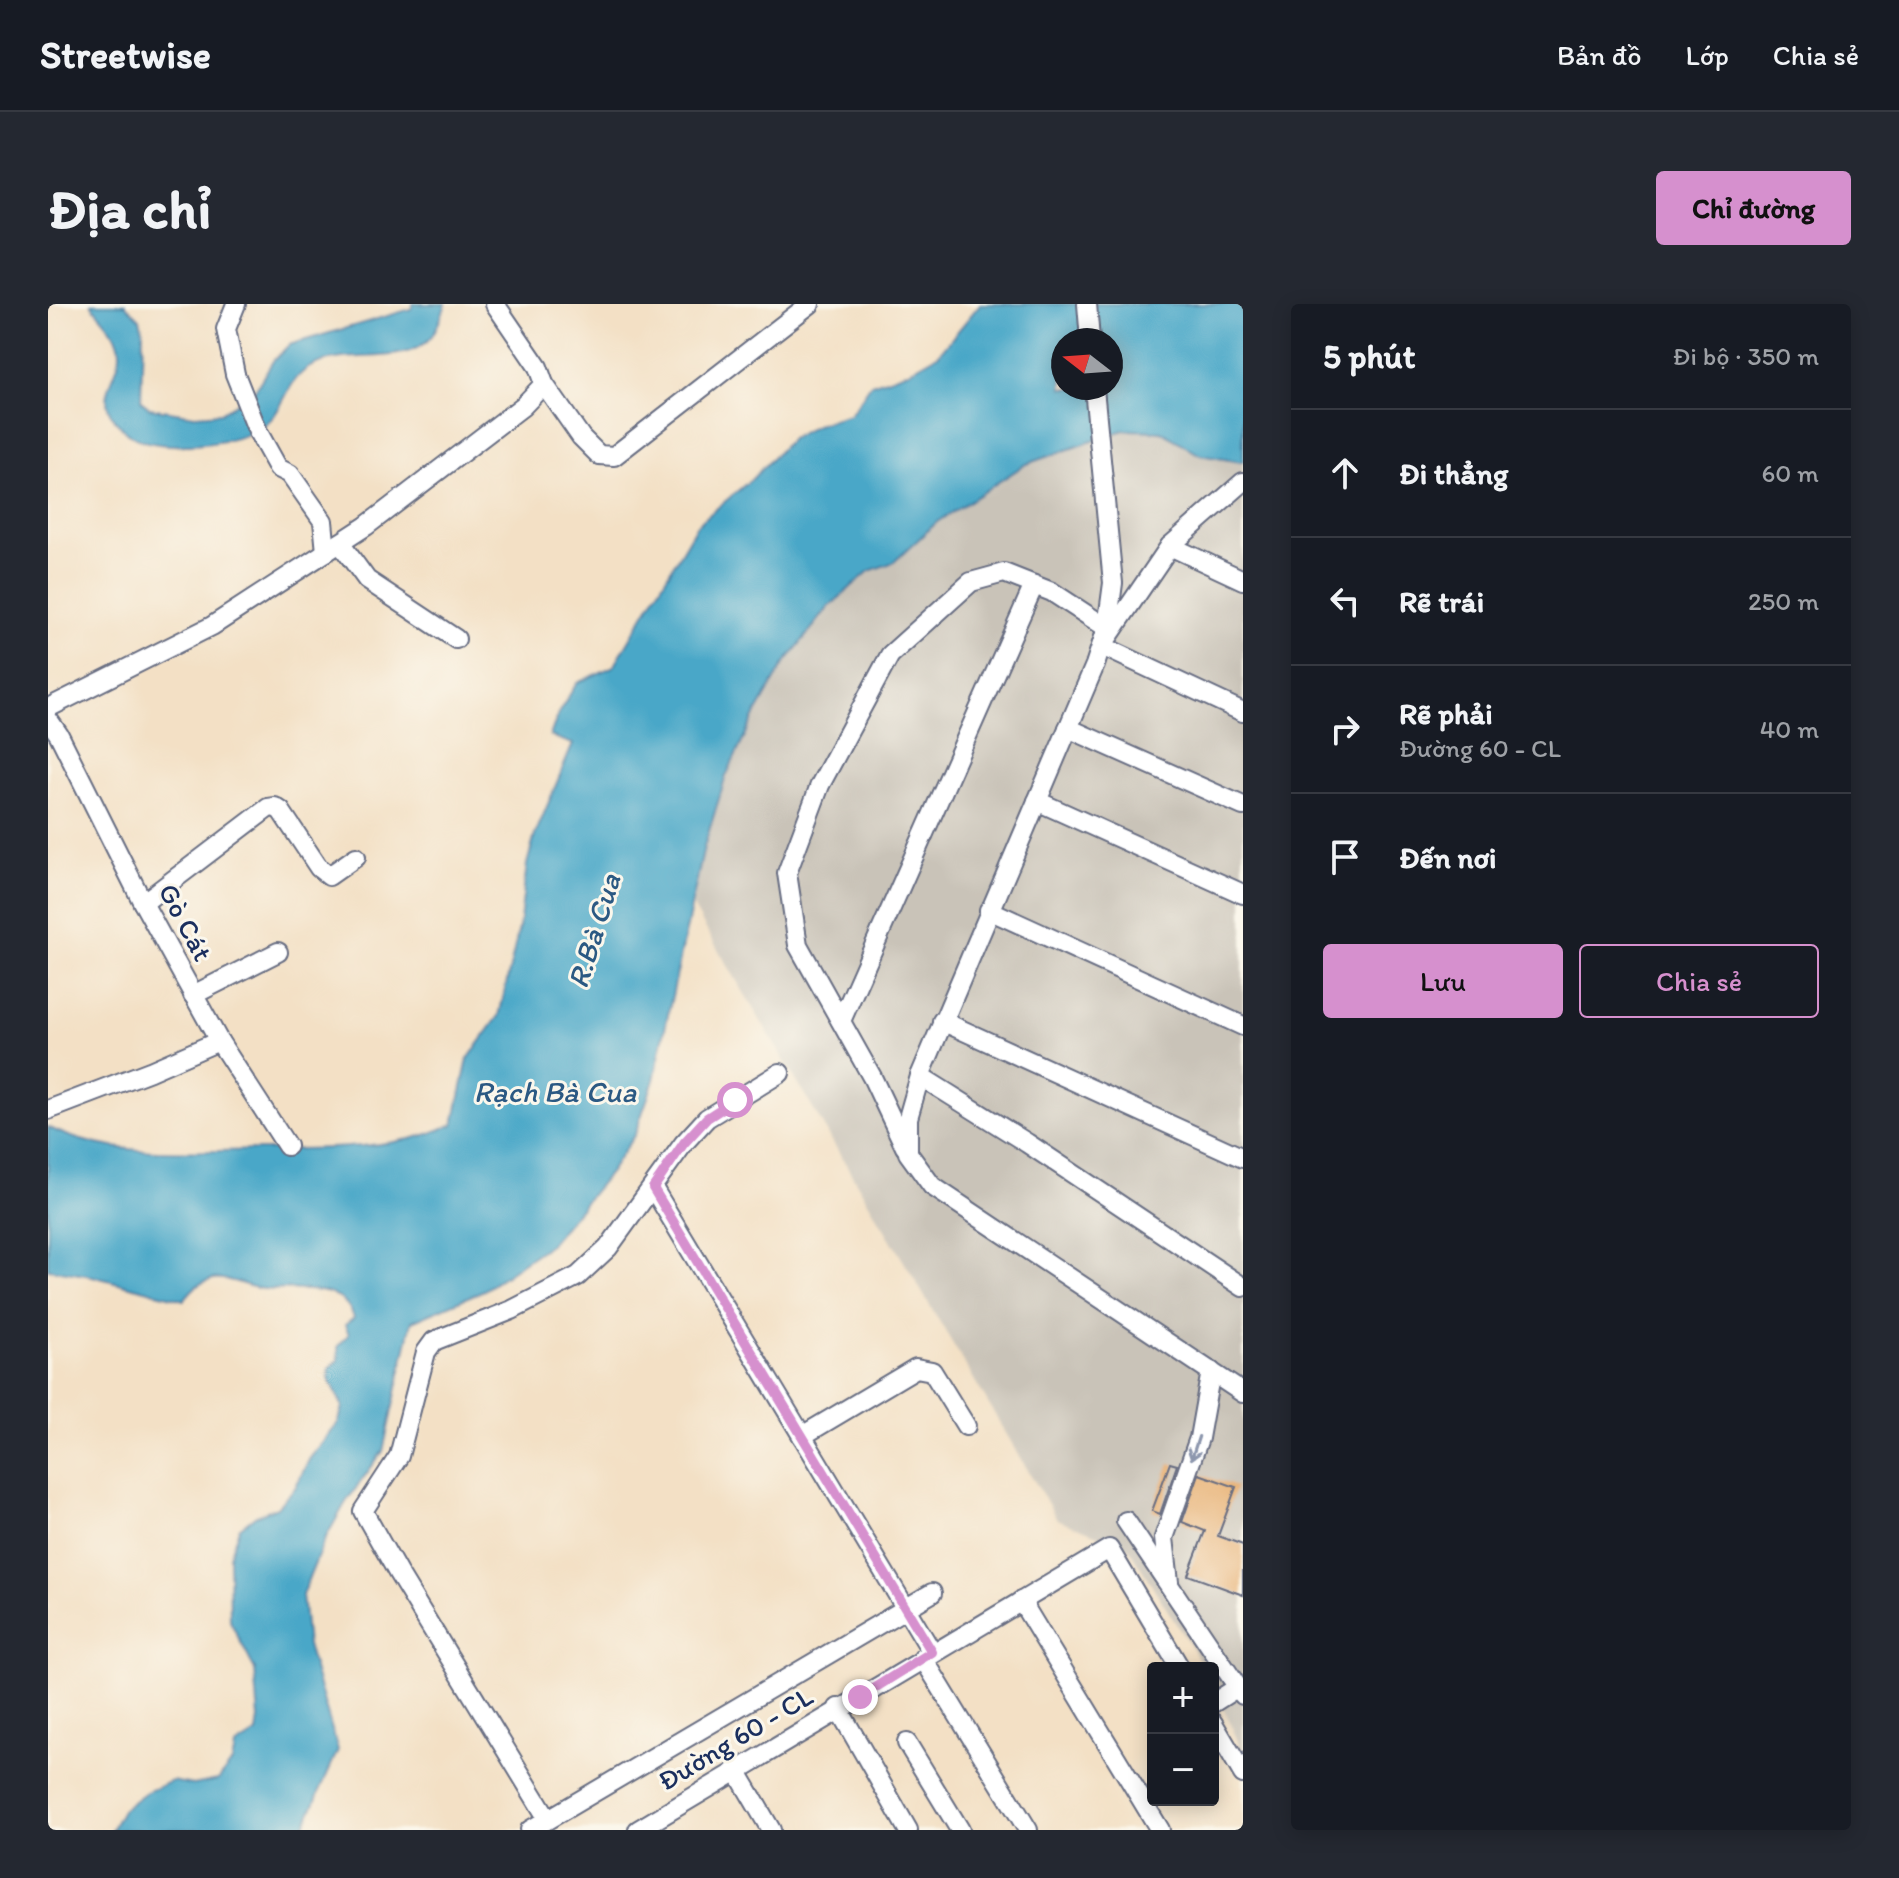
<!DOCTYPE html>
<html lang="vi">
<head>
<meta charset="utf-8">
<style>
	:root { --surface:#171b24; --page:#242831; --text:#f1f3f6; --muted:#9ea1a6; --line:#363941; --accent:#d690ce }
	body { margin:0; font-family:Itim,sans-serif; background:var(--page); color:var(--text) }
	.controls { position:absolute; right:24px; bottom:24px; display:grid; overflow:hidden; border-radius:8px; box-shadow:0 4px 20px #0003 }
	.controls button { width:72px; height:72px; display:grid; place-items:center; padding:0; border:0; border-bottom:2px solid var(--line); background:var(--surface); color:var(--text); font:40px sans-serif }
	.compass { position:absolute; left:1003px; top:24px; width:72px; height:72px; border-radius:50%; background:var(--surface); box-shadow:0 4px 20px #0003; rotate:287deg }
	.stop { position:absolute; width:24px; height:24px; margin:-18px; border:6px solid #d690ce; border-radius:50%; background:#fff }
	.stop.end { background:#d690ce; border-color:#fff; box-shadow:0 2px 8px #0008 }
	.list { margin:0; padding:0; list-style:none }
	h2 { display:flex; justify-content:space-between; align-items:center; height:104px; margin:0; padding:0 32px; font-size:34px }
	h2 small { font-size:26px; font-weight:400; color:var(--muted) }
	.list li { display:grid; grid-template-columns:52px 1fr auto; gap:24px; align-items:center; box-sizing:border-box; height:128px; padding:0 32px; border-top:2px solid var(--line) }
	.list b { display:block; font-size:30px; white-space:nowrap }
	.list p { margin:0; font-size:26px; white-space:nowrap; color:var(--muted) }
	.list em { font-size:26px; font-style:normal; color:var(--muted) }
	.actions { display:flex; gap:16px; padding:24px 32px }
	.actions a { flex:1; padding:18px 0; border:2px solid var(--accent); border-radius:8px; text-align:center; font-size:28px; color:var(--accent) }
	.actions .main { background:var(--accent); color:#111 }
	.icon { flex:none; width:44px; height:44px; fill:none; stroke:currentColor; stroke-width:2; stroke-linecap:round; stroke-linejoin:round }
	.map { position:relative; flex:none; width:1195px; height:1526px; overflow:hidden; border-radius:8px }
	header { display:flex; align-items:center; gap:48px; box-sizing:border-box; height:112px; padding:0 40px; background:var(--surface); border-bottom:2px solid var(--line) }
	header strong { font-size:38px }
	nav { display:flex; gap:44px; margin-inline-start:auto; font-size:28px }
	.intro { display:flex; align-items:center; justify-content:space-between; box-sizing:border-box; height:192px; padding:0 48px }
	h1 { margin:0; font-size:56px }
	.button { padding:20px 36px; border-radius:8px; background:var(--accent); color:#111; font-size:28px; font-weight:700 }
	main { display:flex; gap:48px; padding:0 48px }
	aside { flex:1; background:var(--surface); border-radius:8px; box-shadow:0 4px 20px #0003 }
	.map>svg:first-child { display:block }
	.industrial { fill:#c9c3b8 }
	.water { fill:#49a7c8; stroke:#326b93; stroke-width:2; fill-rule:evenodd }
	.building { fill:#e6ab6a }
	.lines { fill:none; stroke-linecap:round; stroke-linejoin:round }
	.minor-casing { stroke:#676d82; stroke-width:22 }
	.minor { stroke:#fff; stroke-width:18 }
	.oneway { stroke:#8d97ae }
	.route { stroke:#d690ce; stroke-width:10 }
	.labels { text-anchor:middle; stroke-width:6; stroke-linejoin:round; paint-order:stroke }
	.street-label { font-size:28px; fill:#1b2f5e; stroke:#fbf7ec }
	.water-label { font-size:30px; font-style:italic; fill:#2b5983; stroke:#fbf7ec }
</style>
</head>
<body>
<header>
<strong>Streetwise</strong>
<nav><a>Bản đồ</a><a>Lớp</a><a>Chia sẻ</a></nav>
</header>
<div class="intro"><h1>Địa chỉ</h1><a class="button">Chỉ đường</a></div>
<main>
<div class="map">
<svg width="1195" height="1526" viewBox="0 0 1195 1526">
	<rect width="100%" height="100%" fill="#fbf7ec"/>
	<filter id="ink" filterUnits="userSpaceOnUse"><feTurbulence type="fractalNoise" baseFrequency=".0125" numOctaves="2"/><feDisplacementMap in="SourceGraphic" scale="16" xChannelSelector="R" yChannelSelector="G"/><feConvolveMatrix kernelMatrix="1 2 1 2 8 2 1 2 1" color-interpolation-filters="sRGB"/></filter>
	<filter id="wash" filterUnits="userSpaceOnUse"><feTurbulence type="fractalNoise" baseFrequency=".006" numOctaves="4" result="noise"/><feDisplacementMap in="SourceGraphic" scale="32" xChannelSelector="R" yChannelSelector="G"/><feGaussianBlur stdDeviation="1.8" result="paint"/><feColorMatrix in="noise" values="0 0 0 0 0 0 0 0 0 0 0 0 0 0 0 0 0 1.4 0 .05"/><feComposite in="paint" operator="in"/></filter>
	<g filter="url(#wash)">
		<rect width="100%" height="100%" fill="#f3e0c5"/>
		<!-- industrial -->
		<polygon class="industrial" points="1076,126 1113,127 1152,151 1193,158 1195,156 1195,1449 1165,1379 1165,1364 1156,1364 1080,1243 1009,1215 645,603 656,543 678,472 705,415 736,360 781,303 821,267 846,258 889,218 978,160"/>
		<!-- water -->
		<g class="water">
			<path d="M43,0H77L92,15L95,28L93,97L102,104L147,111L172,109L207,86L225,57L241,41L363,5L365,0H398C394,10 390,24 383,33C356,65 297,43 262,63C239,76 237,103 219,120C197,141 109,149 84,132C29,93 85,70 69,34C63,22 51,11 43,0Z"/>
			<path d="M932,0H1195V156L1193,158L1152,151L1113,127L1076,126L978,160L889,218L846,258L821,267L781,303L736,360L705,415L678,472L656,543L606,776L587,830L562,868L502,940L436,986L364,1017L335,1147L298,1198L277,1235L254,1291L259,1341L290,1446L255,1525L63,1526L74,1506L98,1488L124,1477L145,1481L170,1476L184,1458L187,1443L209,1429L211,1415L207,1366L182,1317L181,1252L191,1224L207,1212L229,1203L247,1184L262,1154L290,1120L295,1103L281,1074L282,1064L291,1055L290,1042L301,1030L297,1021L306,1014C294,976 245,988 216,985C200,984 182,973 166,975C151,978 145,984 136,996L44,972L0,965V823C63,855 143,847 212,846C262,845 330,845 377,831C387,828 396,824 406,820L420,755L451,712L471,624L479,560L487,531L525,440L502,432L511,408L529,379L566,362L649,221L705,174L742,135L768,121L802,111L823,80L861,67L891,50ZM1015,36H1063V84H1015Z"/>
		</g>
		<g id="blocks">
			<!-- building -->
			<g class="building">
				<polygon points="1122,1159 1129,1161 1112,1210 1104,1207"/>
				<polygon points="1151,1170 1188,1183 1170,1232 1195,1241 1195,1291 1140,1271 1157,1227 1134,1218"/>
			</g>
		</g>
	</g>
	<g filter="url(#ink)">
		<use href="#blocks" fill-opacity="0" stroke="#676d82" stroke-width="2"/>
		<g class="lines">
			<defs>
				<g id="minor">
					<polyline points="188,0 178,25 187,70 210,128 230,164 242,170 275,217 278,248"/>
					<polyline points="1039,0 1042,36"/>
					<polyline points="496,80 533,133 551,151 566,152 762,0"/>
					<polyline points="1046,84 1065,279 1059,324 1047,361 872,772 860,814 860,849 884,882 1195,1089"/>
					<polyline points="1195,178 1122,242 1054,342 1195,408"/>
					<polyline points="292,239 319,276 408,335"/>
					<polyline points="1122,242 1195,276"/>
					<polyline points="0,404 164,322 318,222 475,102 496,80 490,63 447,0"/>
					<polyline points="0,415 11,431 95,599 171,737 239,842"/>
					<polyline points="1020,424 1195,502"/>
					<polyline points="989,497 1195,590"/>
					<polyline points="95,599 220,504 227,503 233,507 271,564 281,572 308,553"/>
					<polyline points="941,606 1195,722"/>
					<polyline points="145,691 230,648"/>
					<polyline points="793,717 986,281"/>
					<polyline points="894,717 1195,854"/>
					<polyline points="872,772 979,839 1195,983"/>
					<polyline points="0,806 102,767 171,737"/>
					<polyline points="857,843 824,773 750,641 739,569 772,481 842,351 923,278 956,269 1004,288 1059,324"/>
					<polyline points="605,884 884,1348"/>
					<polyline points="754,1132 868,1064 884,1067 918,1122"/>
					<polyline points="1078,1217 1195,1391"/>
					<polyline points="1121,1278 1116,1234 1151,1134 1163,1067"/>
					<polyline points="973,1297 1112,1526"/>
					<polyline points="875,1354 980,1526"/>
					<polyline points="1165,1399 1190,1383"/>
					<polyline points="790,1404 860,1526"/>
					<polyline points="1165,1419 1195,1470"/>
					<polyline points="859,1439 912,1526"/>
					<polyline points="688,1466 723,1526"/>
					<polyline points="500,1515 350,1269 315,1207 351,1152 378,1048 386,1037 464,1006 530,972 560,944 636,839 659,814 732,769"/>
					<polyline points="482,1526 884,1289"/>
					<polyline points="590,1526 1061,1245 1132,1364"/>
				</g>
			</defs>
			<!-- minor casing -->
			<use href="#minor" class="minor-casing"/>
			<!-- minor -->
			<use href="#minor" class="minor"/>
		</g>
		<!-- one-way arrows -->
		<defs><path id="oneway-shaft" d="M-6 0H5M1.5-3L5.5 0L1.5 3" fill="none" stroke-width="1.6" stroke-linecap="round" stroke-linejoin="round" transform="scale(2)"/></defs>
		<use class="oneway" href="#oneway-shaft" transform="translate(1147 1144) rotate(108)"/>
	</g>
	<g class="lines" filter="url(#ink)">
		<!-- route -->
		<polyline class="route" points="687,796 659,814 636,839 605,884 884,1348 812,1393"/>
	</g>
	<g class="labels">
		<!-- street labels -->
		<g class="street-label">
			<text transform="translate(138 618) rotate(62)" y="10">Gò Cát</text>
			<text transform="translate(687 1434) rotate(-31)" y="10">Đường 60 - CL</text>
		</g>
		<!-- water labels -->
		<g class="water-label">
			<text transform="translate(546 627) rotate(-73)" y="10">R.Bà Cua</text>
			<text x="507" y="798">Rạch Bà Cua</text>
		</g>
	</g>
</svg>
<div class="controls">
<button>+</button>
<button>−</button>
</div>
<svg class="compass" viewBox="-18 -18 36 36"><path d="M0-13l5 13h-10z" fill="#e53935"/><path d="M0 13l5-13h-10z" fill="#9ea1a6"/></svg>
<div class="stop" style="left:687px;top:796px"></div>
<div class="stop end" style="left:812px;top:1393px"></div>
</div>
<aside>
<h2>5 phút<small>Đi bộ · 350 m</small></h2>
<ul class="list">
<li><svg class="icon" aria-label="ahead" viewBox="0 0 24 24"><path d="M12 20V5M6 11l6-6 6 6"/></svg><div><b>Đi thẳng</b></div><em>60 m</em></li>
<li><svg class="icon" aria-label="left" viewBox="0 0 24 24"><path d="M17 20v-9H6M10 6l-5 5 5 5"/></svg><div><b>Rẽ trái</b></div><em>250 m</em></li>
<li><svg class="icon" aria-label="right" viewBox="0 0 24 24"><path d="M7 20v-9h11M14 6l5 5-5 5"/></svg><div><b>Rẽ phải</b><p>Đường 60 - CL</p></div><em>40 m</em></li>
<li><svg class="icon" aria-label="arrive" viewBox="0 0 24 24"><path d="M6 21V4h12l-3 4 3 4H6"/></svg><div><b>Đến nơi</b></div></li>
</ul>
<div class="actions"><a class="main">Lưu</a><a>Chia sẻ</a></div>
</aside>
</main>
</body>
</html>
